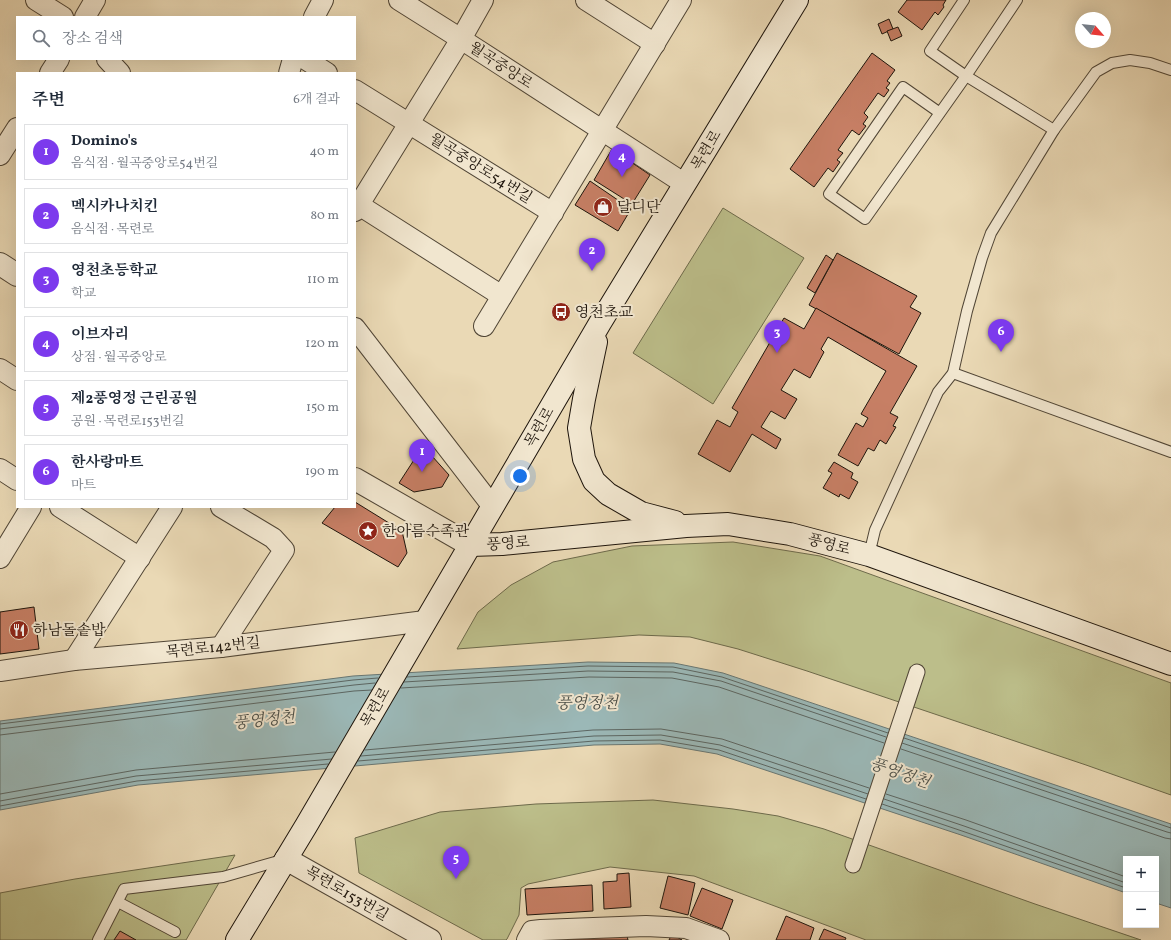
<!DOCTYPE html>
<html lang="ko">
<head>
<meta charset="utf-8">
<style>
	:root { --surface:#fff; --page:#f6f6f7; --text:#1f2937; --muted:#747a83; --line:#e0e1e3; --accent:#7c3aed }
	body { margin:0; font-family:Vollkorn,"Noto Serif KR",serif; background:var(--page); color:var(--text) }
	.controls { position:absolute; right:12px; bottom:12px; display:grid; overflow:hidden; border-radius:0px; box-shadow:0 4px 16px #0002 }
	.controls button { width:36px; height:36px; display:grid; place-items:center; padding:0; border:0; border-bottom:1px solid var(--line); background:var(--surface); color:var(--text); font:20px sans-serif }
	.compass { position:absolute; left:1075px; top:12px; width:36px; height:36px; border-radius:50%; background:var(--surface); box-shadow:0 4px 16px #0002; rotate:118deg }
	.you { position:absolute; left:520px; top:476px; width:14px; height:14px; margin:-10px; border:3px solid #fff; border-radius:50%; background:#1a73e8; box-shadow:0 0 0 6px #1a73e833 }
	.badge { display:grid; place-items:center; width:26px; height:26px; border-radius:50%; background:var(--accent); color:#fff; font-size:13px; font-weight:700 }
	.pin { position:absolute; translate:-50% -33px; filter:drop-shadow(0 1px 2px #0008) }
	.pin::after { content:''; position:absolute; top:21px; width:14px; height:12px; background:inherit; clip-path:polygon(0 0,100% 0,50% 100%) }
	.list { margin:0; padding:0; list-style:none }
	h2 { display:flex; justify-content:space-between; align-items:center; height:52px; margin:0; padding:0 16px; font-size:17px }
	h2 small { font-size:13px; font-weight:400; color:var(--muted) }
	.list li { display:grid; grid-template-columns:26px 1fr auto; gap:12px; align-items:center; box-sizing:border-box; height:56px; margin:0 8px 8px; padding:0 8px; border:1px solid var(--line); border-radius:0px }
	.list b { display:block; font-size:15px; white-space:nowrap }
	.list p { margin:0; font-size:13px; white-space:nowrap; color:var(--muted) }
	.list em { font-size:13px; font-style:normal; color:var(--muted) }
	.icon { flex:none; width:22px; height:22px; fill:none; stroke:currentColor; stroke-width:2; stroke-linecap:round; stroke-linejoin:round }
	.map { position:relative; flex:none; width:1171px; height:940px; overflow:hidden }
	.search { position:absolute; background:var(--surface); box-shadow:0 4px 16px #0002; left:16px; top:16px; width:340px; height:44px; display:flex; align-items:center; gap:10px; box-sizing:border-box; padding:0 14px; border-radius:0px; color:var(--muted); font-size:15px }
	.panel { position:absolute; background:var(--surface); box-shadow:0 4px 16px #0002; left:16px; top:72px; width:340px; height:436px; border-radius:0px }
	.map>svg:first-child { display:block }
	.green { fill:#bcbe8a; stroke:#6d6a4b }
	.water { fill:#9bb8b7; stroke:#697773 }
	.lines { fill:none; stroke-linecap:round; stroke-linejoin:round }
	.shore { stroke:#5c6662; stroke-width:1 }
	.building { fill:#c77f65; stroke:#1e150c }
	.service-casing { stroke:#514636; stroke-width:12 }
	.pedestrian-casing { stroke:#514636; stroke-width:17 }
	.minor-casing { stroke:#514636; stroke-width:22 }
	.tertiary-casing { stroke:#514636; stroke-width:24 }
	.secondary-casing { stroke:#1e150c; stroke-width:24 }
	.service { stroke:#f1e6cf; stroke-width:10 }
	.pedestrian { stroke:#f1e6cf; stroke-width:15 }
	.minor { stroke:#f1e6cf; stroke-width:20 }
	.tertiary { stroke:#f1e6cf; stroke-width:22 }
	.secondary { stroke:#f1e6cf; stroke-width:22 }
	.labels { text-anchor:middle; stroke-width:4; stroke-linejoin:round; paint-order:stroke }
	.street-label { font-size:15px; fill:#1e150c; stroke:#f1e6cf }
	.poi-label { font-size:15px; fill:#1e150c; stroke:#f1e6cf; text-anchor:start }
	.water-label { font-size:16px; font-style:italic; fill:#4a4e48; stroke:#f1e6cf }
</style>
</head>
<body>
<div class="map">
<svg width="1171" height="940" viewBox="0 0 1171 940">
	<rect width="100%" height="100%" fill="#ead9b5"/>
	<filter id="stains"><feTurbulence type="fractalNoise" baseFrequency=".005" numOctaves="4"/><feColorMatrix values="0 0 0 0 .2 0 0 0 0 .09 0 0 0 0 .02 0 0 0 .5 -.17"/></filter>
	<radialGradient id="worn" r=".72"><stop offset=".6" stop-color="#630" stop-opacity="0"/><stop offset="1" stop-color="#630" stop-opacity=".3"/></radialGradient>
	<!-- green -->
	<g class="green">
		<polygon points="723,208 804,258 713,404 633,353"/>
		<polygon points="733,542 820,556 1171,683 1171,795 1086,765 807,671 738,649 690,637 639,635 457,649 478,612 511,585 553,562 632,546"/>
		<polygon points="653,800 733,809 778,816 824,829 1035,904 1141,940 866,940 694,876 610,867 528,884 521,888 519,915 507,939 506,940 483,940 359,873 355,838 440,812 536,804"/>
		<polygon points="235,855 186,940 0,940 0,893 75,879"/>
	</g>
	<!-- water -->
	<polygon class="water" points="588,662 674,663 723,673 1171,824 1171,908 1156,903 1156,859 1126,859 1126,893 961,835 717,754 660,744 594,745 138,785 0,810 0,721 353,676"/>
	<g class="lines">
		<!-- shore -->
		<g class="shore">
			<polyline points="407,677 588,666 673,667 722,677 888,733"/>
			<polyline points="404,682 588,671 673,672 721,681 886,737"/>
			<polyline points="401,688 589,677 672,678 719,687 884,743"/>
			<polyline points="0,724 353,680 378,678"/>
			<polyline points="0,729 354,685 375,683"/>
			<polyline points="0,735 354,691 372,690"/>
			<polyline points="904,738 1171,828"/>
			<polyline points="902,743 1167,832 1171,833"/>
			<polyline points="901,749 1165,838 1171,839"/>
			<polyline points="365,750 593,730 661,729 722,739 869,788"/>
			<polyline points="361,756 594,736 661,735 720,745 868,794"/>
			<polyline points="358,761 594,741 660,740 719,750 866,799"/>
			<polyline points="0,794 136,770 335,752"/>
			<polyline points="886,794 966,820 1126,877"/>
			<polyline points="884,799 964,826 1126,883"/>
			<polyline points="0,801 136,776 332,759"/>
			<polyline points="882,804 962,831 1126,888"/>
			<polyline points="0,806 137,781 328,764"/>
		</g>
	</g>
	<!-- building -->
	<g class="building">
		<polygon points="907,0 946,0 943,5 944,7 938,15 935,12 922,30 898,12"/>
		<polygon points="889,19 893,29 882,34 878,24"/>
		<polygon points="898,27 902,36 891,41 887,31"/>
		<polygon points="872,53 895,70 887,81 890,83 886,88 889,90 884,97 878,93 864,113 868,117 863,124 866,126 859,135 852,130 838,150 843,153 837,160 840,162 833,172 828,168 814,187 790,169"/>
		<polygon points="612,149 650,175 632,204 594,180"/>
		<polygon points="590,181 631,209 618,231 575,205"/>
		<polygon points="837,253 917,296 910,307 921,313 899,354 809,305"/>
		<polygon points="826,255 833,260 815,293 807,288"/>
		<polygon points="816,308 917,366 890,413 898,417 893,426 896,427 886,444 880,440 874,451 868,448 858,466 838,455 856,423 863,427 868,418 861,414 886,371 828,337 821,349 824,352 810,378 794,369 781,390 797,399 785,419 771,411 761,427 781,439 776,449 752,434 730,472 698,454 717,420 730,427 738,412 732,408 784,318 804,329"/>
		<polygon points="423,446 449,475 442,487 414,492 399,483"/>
		<polygon points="834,462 853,473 851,478 858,482 849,499 840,494 839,497 823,488 832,473 828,471"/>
		<polygon points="355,502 402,531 407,553 398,567 322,523 335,507 355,507"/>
		<polygon points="34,607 39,649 0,654 0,612"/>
		<polygon points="629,873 631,907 604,909 603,882 617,881 617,874"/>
		<polygon points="668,876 695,883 688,915 660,908"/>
		<polygon points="592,885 593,911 527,915 525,889"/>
		<polygon points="702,888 733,900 722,929 690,916"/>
		<polygon points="786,916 814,928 810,940 776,940"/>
		<polygon points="824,929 846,938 845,940 819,940"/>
		<polygon points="120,931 136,940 114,940"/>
		<polygon points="672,934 682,940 669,940"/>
		<polygon points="562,936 627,936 628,940 569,940"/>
	</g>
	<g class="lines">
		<defs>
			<g id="service">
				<polyline points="964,0 930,51 966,76 1054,130"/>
				<polyline points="940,113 903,87 829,194 865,219 966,76 1017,0"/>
				<polyline points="953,373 1171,452"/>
				<polyline points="869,555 875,530 938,392 953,373 967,311 982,258 991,233 1054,130 1096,72 1112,63 1130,60 1150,63 1171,70"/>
				<polyline points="118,902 175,932"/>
				<polyline points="98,940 124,889 223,877 282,860"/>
			</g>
			<polyline id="pedestrian" points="853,865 917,672"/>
			<g id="minor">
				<polyline points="36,0 63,17"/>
				<polyline points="399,0 461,39 685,184"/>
				<polyline points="586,0 655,44"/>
				<polyline points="85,17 95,0"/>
				<polyline points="314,17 323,0"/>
				<polyline points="107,59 120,73"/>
				<polyline points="305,59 327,73"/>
				<polyline points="50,73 59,59"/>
				<polyline points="289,73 293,59"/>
				<polyline points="355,90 553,213"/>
				<polyline points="0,155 17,128"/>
				<polyline points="359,205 502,296"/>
				<polyline points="355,211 461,39 483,0"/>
				<polyline points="484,326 681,0"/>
				<polyline points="355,328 493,507"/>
				<polyline points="0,369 17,380"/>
				<polyline points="0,469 17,480"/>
				<polyline points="60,507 140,558"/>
				<polyline points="221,507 273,538 284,550 221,647"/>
				<polyline points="0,558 31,507"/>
				<polyline points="74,660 172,507"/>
				<polyline points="0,671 74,660 221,647 425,621"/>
				<polyline points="527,940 532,931 541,930 646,926 686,928 719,940"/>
			</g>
			<g id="tertiary">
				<polyline points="0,264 17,275"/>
				<polyline points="355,479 470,545"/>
				<polyline points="286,859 430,940"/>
			</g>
			<g id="secondary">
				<polyline points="596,342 584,399 579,428 584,459 594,481 608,494 641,513 675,522"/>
				<polyline points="470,545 502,544 686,526 728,524 790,534 869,555 1171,664"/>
				<polyline points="237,940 306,826 600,323 797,0"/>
			</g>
		</defs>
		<!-- service casing -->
		<use href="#service" class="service-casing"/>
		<!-- pedestrian casing -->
		<use href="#pedestrian" class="pedestrian-casing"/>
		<!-- minor casing -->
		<use href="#minor" class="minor-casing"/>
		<!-- tertiary casing -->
		<use href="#tertiary" class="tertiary-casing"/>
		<!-- secondary casing -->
		<use href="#secondary" class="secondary-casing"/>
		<!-- service -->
		<use href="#service" class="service"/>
		<!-- pedestrian -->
		<use href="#pedestrian" class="pedestrian"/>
		<!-- minor -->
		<use href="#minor" class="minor"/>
		<!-- tertiary -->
		<use href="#tertiary" class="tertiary"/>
		<!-- secondary -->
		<use href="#secondary" class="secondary"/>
	</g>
	<!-- icons -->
	<defs>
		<symbol id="shop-disc" viewBox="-11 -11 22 22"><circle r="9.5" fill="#8f2418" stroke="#f1e6cf"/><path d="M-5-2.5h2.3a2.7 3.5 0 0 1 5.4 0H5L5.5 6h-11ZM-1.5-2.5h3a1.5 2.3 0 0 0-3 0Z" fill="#fff"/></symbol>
		<symbol id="bus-disc" viewBox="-11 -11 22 22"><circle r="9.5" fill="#8f2418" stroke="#f1e6cf"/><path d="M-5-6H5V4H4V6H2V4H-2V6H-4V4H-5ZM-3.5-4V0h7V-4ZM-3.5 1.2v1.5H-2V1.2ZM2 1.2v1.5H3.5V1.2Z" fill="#fff"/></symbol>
		<symbol id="sight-disc" viewBox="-11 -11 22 22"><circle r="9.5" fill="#8f2418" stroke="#f1e6cf"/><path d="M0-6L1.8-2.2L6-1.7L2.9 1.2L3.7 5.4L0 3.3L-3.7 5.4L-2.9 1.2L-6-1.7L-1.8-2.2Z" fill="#fff"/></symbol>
		<symbol id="restaurant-disc" viewBox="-11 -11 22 22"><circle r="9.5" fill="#8f2418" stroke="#f1e6cf"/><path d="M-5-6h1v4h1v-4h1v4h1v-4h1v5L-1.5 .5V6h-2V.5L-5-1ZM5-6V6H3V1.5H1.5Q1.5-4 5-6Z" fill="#fff"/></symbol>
	</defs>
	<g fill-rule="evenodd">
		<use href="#shop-disc" x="592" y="196" width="22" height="22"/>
		<use href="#bus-disc" x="550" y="301" width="22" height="22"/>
		<use href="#sight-disc" x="357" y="520" width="22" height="22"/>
		<use href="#restaurant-disc" x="8" y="619" width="22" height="22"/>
	</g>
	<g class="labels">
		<!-- street labels -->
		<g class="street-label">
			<text transform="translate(501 65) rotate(33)" y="5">월곡중앙로</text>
			<text transform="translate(706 150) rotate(-59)" y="5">목련로</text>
			<text transform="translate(481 168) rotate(32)" y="5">월곡중앙로54번길</text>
			<text transform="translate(539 427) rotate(-60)" y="5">목련로</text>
			<text transform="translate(508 543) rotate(-4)" y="5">풍영로</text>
			<text transform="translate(829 544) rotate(15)" y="5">풍영로</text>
			<text transform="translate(213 647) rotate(-6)" y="5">목련로142번길</text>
			<text transform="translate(375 707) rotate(-60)" y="5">목련로</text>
			<text transform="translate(347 893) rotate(30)" y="5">목련로153번길</text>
		</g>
		<!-- poi labels -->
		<g class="poi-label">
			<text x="617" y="212">달디단</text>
			<text x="575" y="317">영천초교</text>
			<text x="382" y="536">한아름수족관</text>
			<text x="33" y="635">하남돌솥밥</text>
		</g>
		<!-- water labels -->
		<g class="water-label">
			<text x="587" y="708">풍영정천</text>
			<text transform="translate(264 719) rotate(-6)" y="6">풍영정천</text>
			<text transform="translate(900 772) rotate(19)" y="6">풍영정천</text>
		</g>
	</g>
	<rect width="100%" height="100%" filter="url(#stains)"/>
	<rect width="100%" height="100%" fill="url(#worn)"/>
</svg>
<div class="controls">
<button>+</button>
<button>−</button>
</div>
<svg class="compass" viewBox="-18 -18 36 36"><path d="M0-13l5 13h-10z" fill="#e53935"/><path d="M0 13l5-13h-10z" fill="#747a83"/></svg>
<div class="you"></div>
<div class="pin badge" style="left:422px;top:472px">1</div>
<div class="pin badge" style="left:592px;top:271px">2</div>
<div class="pin badge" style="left:777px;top:353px">3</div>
<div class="pin badge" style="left:622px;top:177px">4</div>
<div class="pin badge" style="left:456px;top:879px">5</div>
<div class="pin badge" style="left:1001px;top:352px">6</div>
<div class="search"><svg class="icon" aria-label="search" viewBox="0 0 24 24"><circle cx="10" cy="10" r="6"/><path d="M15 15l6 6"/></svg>장소 검색</div>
<section class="panel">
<h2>주변<small>6개 결과</small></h2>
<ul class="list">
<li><span class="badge">1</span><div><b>Domino's</b><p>음식점 · 월곡중앙로54번길</p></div><em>40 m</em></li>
<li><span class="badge">2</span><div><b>멕시카나치킨</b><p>음식점 · 목련로</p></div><em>80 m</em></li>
<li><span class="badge">3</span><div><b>영천초등학교</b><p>학교</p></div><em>110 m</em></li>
<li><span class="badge">4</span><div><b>이브자리</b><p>상점 · 월곡중앙로</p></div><em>120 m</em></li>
<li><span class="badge">5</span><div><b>제2풍영정 근린공원</b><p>공원 · 목련로153번길</p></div><em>150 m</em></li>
<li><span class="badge">6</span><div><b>한사랑마트</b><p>마트</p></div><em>190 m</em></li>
</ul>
</section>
</div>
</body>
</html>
